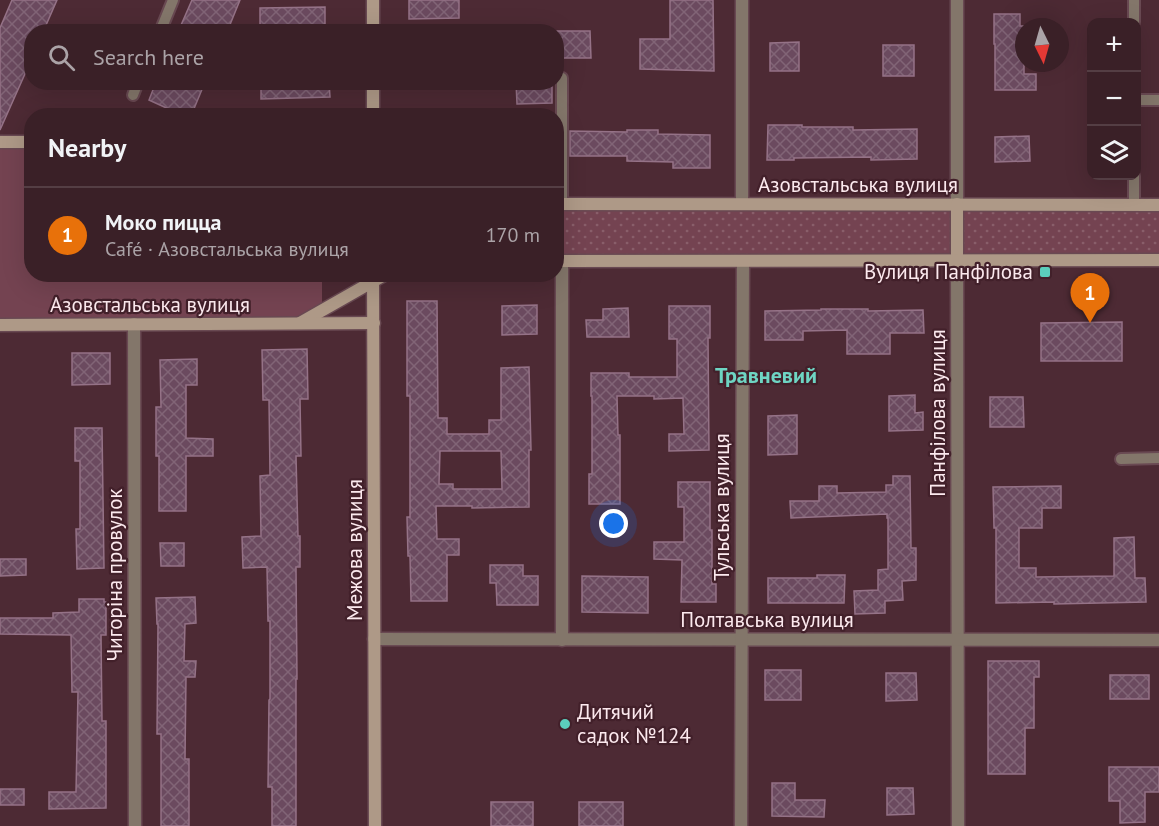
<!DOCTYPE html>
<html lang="en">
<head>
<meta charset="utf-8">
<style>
	:root { --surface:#3a2027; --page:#452d33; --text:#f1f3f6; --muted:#aba3a7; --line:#543e44; --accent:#5bcebc }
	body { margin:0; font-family:"PT Sans",sans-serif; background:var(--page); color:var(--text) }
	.controls { position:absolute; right:18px; top:18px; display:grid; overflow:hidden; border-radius:12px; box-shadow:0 6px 24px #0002 }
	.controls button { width:54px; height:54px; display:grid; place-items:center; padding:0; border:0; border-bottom:2px solid var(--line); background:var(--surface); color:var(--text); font:30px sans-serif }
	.compass { position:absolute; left:1015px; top:18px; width:54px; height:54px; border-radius:50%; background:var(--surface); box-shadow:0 6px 24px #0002; rotate:175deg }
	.you { position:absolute; left:614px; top:524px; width:21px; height:21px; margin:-15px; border:4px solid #fff; border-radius:50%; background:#1a73e8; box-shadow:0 0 0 9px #1a73e833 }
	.badge { display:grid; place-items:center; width:39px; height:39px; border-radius:50%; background:var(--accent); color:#fff; font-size:20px; font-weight:700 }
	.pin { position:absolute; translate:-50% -50px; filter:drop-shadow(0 2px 3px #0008) }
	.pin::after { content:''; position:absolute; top:32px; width:21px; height:18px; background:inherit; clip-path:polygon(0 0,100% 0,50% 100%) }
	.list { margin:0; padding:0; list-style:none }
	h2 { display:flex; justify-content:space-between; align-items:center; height:78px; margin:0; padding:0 24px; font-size:26px }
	h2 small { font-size:20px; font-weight:400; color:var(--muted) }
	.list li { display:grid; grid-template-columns:39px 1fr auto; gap:18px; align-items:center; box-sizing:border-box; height:96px; padding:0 24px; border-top:2px solid var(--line) }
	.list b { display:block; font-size:22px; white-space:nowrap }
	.list p { margin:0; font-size:20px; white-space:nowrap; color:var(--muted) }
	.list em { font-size:20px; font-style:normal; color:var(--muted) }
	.icon { flex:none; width:33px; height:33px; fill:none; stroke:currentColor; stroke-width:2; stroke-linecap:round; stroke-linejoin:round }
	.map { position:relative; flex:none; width:1159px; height:826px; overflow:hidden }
	.search { position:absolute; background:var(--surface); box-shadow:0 6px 24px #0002; left:24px; top:24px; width:540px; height:66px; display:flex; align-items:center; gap:15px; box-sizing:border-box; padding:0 21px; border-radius:24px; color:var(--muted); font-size:22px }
	.panel { position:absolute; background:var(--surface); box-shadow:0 6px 24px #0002; left:24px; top:108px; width:540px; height:174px; border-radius:24px }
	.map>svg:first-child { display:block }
	.grass { fill:url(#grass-dots) }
	.green { fill:#744351 }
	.building { fill:url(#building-cross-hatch); stroke:#957287; stroke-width:1.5; fill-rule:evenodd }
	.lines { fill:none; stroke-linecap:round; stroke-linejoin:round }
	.lane-casing { stroke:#694952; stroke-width:14 }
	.street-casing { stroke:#694952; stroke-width:15 }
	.secondary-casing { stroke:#694952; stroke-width:15 }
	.lane { stroke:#83766a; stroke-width:10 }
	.street { stroke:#83766a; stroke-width:12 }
	.secondary { stroke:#ae9987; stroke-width:12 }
	.poi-dot { fill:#5bcebc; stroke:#42202a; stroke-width:2 }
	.labels { text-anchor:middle; stroke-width:4.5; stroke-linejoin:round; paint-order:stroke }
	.street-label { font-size:21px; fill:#fce9ee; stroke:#42202a }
	.poi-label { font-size:21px; fill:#fce9ee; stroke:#42202a; text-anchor:end }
	.neighbourhood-label { font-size:22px; font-weight:bold; fill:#6ed5c3; stroke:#42202a }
</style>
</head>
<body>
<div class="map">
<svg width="1159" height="826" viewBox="0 0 1159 826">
	<defs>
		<pattern id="grass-dots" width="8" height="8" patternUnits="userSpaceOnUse" patternTransform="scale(1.5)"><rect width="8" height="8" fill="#744351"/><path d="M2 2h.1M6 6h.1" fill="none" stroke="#895e6a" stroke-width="1.8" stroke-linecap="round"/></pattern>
		<pattern id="building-cross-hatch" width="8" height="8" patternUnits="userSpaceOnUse" patternTransform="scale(1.5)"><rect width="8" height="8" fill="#6b4a5f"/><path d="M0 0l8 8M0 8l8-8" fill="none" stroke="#816476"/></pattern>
	</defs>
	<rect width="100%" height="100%" fill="#4d2a34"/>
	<!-- grass -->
	<polygon class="grass" points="557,209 1159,211 1159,255 557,254"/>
	<!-- green -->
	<polygon class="green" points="31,146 32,274 322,275 322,304 297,318 0,320 0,147"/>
	<!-- building -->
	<g class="building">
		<polygon points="12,0 57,0 43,32 32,32 32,58 0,130 0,28"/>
		<polygon points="192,0 240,0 227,32 178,32"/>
		<polygon points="409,0 459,0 459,18 409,19"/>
		<polygon points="670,0 713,0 714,71 640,69 640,39 670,39"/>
		<polygon points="325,7 325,32 260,32 260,8"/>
		<polygon points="994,14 1020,14 1020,26 1024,26 1024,74 1036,74 1036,90 995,90 995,44 994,44"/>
		<polygon points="557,31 590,31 591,58 557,58"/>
		<polygon points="799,42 799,71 770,71 770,43"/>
		<rect x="883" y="45" width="31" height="31"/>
		<polygon points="156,82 205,82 191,116 184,116 149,100"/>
		<polygon points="261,82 329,82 330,97 261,99"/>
		<polygon points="516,82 552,82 552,103 517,104"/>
		<polygon points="768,125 802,125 802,127 853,127 853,130 917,129 917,159 871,160 871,157 794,158 794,160 767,160"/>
		<polygon points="627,130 658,130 658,134 710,135 710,168 673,168 673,162 627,161 627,156 570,156 570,131 627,132"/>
		<polygon points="1029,136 1030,161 995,162 995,137"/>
		<path d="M407,301H437L438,418H447V434H489V420H501V368L529,367L531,450H529V507L472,508V506H436L437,539H459V555H447V601H411L410,556H408L407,517H410V396H407ZM440,451H501L502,489H453V484H439Z"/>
		<polygon points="537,305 537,334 502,335 502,306"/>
		<polygon points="669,306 710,306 710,338 708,338 709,450 669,451 669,434 684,434 683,398 654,399 654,396 617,396 618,435 620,435 620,504 589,504 589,474 592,474 592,396 591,396 591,373 629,373 629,377 677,377 677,339 669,339"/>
		<polygon points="628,308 629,337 587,337 586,320 603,320 603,309"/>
		<polygon points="821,309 868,309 868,311 923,310 924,333 890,333 890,354 847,354 847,330 803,331 803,340 765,340 765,311 821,310"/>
		<polygon points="1122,322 1122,361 1041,361 1041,323"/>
		<polygon points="307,349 308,399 300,399 301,456 296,456 298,536 300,536 300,567 296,567 297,679 296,679 296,826 272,826 272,787 268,787 269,700 270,699 270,621 268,621 267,567 243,568 242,537 261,536 260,476 270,475 269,400 263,400 262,350"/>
		<polygon points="72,353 110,353 110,384 72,385"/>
		<polygon points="197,359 197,385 186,385 186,438 213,439 213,456 186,456 186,511 159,511 159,456 156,456 156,407 161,407 160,360"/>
		<polygon points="915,395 915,413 923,412 923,430 889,431 889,396"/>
		<polygon points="990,397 1023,397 1024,427 990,427"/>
		<polygon points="797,415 797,454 768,455 768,416"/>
		<polygon points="75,428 102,428 104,568 77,569 76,529 80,529 80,461 75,461"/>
		<polygon points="893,476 910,476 911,548 916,548 916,580 902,581 903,600 885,601 885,613 855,614 854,591 878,590 878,570 888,569 888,518 887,518 887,514 791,518 790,501 819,501 819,486 837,486 837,493 886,492 886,485 893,485"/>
		<polygon points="678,482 710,482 710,530 712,530 712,584 716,584 716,602 681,602 682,560 654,559 654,542 684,542 684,507 678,507"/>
		<polygon points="1061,486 1061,508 1042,508 1042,528 1019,528 1019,568 1036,568 1036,577 1114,576 1114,538 1134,537 1135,578 1145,578 1146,602 1054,604 1054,602 996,603 996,528 994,528 993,487"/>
		<polygon points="160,543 184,543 184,566 161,566"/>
		<polygon points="0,559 26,559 26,575 0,576"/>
		<polygon points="490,565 523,565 523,576 538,576 538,605 497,605 496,583 490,583"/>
		<polygon points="817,575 845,575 844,603 768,603 768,578 817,578"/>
		<polygon points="582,576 648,577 648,613 582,612"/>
		<polygon points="195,597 196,623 185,624 184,661 196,661 195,677 186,677 185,759 189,759 189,826 161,826 161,734 157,734 158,624 157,624 156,598"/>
		<polygon points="79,599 104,599 104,602 106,602 106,635 101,635 102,721 106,721 106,808 49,809 49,792 76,792 78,692 72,692 71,635 0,634 0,618 53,618 53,613 79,612"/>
		<polygon points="988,661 1039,661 1039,677 1034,677 1034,728 1025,728 1025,774 988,774"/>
		<rect x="765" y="670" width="36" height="30"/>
		<polygon points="886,673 916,673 917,700 886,701"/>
		<rect x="1110" y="675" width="39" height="24"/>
		<polygon points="1109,767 1159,767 1159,792 1145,792 1145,822 1120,823 1120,801 1109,801"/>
		<polygon points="772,783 795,783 795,800 825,800 824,817 772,816"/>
		<polygon points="887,788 913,788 914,814 887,815"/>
		<rect x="0" y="789" width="24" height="16"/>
		<rect x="491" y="802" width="42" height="24"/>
		<rect x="579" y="802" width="44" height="24"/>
	</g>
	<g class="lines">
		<defs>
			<g id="lane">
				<polyline points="1134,22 1134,0"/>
				<polyline points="160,32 173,0"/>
				<polyline points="562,78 562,204"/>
				<polyline points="133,95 138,82"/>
				<polyline points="1136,100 1159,100"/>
				<polyline points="1134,176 1134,205"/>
				<polyline points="1121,459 1159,458"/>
			</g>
			<g id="street">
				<polyline points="742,0 742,204"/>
				<polyline points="957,0 957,204"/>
				<polyline points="957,261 958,826"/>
				<polyline points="134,324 135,826"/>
				<polyline points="374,639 1159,640"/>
				<polyline points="562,640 562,261"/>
				<polyline points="741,826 743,261"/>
			</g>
			<g id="secondary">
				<polyline points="373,0 373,32"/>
				<polyline points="373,82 373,116"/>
				<polyline points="0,142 32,142"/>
				<polyline points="556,204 1159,205"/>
				<polyline points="957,204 957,261"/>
				<polyline points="556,261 1159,260"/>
				<polyline points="373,274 375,826"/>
				<polyline points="300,323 386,274"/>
				<polyline points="0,325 374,323"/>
			</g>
		</defs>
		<!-- lane casing -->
		<use href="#lane" class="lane-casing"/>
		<!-- street casing -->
		<use href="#street" class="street-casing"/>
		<!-- secondary casing -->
		<use href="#secondary" class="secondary-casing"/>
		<!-- lane -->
		<use href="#lane" class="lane"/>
		<!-- street -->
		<use href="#street" class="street"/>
		<!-- secondary -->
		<use href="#secondary" class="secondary"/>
	</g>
	<!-- markers -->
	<g class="poi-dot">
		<rect x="1039" y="266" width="12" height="12" rx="3"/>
		<circle cx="565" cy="724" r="6"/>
	</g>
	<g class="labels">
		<!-- street labels -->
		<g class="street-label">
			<text x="858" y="192">Азовстальська вулиця</text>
			<text x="150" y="312">Азовстальська вулиця</text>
			<text transform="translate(938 413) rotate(-90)" y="7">Панфілова вулиця</text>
			<text transform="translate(722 507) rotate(-90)" y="7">Тульська вулиця</text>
			<text transform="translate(355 550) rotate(-90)" y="7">Межова вулиця</text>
			<text transform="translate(115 575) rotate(-90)" y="7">Чигоріна провулок</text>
			<text x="767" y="627">Полтавська вулиця</text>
		</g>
		<!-- poi labels -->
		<g class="poi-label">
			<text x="1033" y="279">Вулиця Панфілова</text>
			<text x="577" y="719" text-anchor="start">Дитячий<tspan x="577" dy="24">садок №124</tspan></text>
		</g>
		<!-- neighbourhood labels -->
		<g class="neighbourhood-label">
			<text x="766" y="383">Травневий</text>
		</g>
	</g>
</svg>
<div class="controls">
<button>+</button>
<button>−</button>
<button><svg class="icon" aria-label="layers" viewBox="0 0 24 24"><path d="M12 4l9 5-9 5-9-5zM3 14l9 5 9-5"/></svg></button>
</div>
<svg class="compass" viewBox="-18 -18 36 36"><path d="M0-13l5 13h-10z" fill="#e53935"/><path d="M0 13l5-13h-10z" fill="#aba3a7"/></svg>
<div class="you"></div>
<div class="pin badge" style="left:1090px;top:323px;background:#e8710a">1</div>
<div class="search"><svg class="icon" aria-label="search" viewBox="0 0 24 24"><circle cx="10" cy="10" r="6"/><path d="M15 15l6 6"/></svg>Search here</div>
<section class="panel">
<h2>Nearby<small></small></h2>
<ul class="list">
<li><span class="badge" style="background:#e8710a">1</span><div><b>Моко пицца</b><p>Café · Азовстальська вулиця</p></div><em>170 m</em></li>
</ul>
</section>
</div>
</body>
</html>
